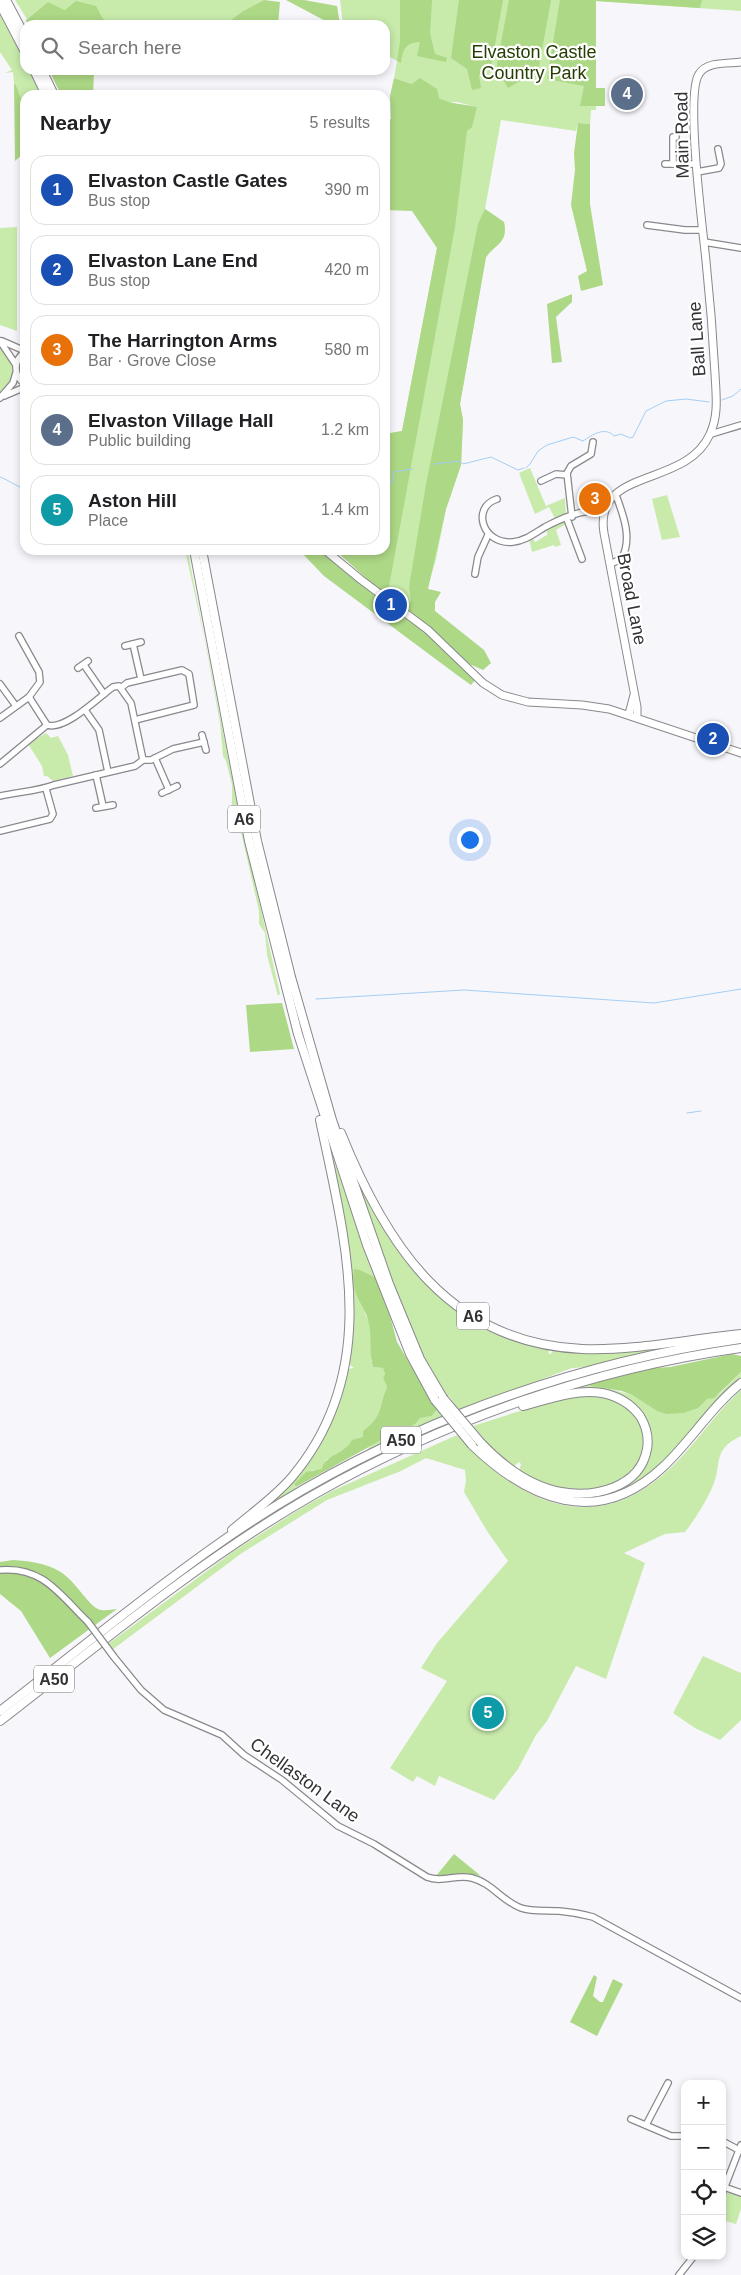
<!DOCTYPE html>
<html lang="en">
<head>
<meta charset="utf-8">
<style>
	:root { --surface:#fff; --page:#f2f2f2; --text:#202124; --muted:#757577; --line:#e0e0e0; --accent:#ea580c }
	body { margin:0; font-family:Arial,sans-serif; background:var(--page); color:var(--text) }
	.controls { position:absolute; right:15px; bottom:15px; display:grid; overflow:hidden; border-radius:10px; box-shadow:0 2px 8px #0003 }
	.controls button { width:45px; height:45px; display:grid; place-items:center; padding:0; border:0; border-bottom:1px solid var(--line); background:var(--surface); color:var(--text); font:25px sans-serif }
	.you { position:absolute; left:469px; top:839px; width:18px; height:18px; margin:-12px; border:4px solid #fff; border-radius:50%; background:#1a73e8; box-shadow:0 0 0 8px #1a73e833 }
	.badge { display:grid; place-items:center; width:32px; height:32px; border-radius:50%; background:var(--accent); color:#fff; font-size:16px; font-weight:700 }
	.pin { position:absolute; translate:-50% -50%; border:2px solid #fff; box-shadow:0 1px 5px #0006 }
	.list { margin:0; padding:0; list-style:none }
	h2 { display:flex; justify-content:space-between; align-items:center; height:65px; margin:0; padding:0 20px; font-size:21px }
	h2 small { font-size:16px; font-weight:400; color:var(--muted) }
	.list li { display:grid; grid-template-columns:32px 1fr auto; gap:15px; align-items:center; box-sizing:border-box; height:70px; margin:0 10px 10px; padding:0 10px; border:1px solid var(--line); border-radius:15px }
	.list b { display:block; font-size:19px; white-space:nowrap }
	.list p { margin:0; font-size:16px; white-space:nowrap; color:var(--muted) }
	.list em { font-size:16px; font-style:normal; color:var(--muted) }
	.icon { flex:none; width:28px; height:28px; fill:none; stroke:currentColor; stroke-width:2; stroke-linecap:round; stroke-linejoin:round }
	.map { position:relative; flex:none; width:741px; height:2275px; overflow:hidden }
	.search { position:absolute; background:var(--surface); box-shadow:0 2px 8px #0003; left:20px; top:20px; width:370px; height:55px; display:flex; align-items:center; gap:12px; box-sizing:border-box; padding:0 18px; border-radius:15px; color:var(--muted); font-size:19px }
	.panel { position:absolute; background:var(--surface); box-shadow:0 2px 8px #0003; left:20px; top:90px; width:370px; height:465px; border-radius:15px }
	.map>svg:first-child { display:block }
	.green { fill:#c8ebab }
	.forest { fill:#add886 }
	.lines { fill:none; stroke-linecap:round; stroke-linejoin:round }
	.stream { stroke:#a3cef4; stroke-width:1 }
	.minor-casing { stroke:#89888c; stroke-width:8 }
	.major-casing { stroke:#89888c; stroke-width:9 }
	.highway-casing { stroke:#89888c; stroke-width:10 }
	.minor { stroke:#fff; stroke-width:5.5 }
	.major { stroke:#fff; stroke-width:7 }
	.highway { stroke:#fff; stroke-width:8 }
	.minor-bridge-casing { stroke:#89888c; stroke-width:8; stroke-linecap:butt }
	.highway-bridge-casing { stroke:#89888c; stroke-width:10; stroke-linecap:butt }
	.minor-bridge { stroke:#fff; stroke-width:5.5 }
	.highway-bridge { stroke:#fff; stroke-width:8 }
	.labels { text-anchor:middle; stroke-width:4.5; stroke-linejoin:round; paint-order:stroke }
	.shield { fill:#fff; stroke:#707071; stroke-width:1 }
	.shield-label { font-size:16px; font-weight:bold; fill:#333234 }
	.park-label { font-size:18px; fill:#253e03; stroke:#fff }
	.street-label { font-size:18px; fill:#333234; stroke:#fff }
</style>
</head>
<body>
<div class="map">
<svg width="741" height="2275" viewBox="0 0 741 2275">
	<rect width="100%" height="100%" fill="#f7f6fb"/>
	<!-- green -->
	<g class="green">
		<polygon points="15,0 264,0 243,11 224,25 128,25 65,10 48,2 27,19"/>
		<path d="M340,0H741V11L596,1V110H591L590,124L578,123L576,131L501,120L485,209L504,222C508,243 497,243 486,257L460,404L463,420L461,465L446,509L436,559L419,617L385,595L335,550H385V434L402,431L437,248L467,131L477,107L457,102H446L412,84L394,78L397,61L385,54V25H343Z"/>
		<path d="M0,13L25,62V70H29L41,95H25V102C18,98 20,89 14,83L13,72L5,73L12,70L0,52Z"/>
		<polygon points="17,227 17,331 0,325 0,228"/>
		<path d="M0,347C16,362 17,379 0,394Z"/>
		<polygon points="530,468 546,506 565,498 566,515 556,520 549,507 535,514 519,473"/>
		<polygon points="667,495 680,537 662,540 652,499"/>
		<polygon points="563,522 566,524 556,530 561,545 555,547 554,545 532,552 529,538 532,537 535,542 547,535 547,528"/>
		<polygon points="185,550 187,550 189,558 236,798 280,994 278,996 267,955 265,933 259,924 259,911 237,814 232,814 232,785 226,761 223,756 220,723 204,636"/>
		<polygon points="46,733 51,738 58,736 68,755 73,776 53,781 47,776 44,776 42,766 28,744"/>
		<path d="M329,1147L375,1277L360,1270L365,1314L369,1322L372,1342L371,1360L373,1367L383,1368L385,1374L383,1378L387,1387C378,1407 384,1415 363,1431V1437L326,1460L322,1470H312L294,1484L297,1489L251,1519C303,1469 332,1442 348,1369L354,1368L349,1364L352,1328Z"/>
		<path d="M349,1162L388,1235L406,1261L433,1290L452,1306L533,1345L548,1348L549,1354H551L553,1349L587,1352L665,1348L587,1367L572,1368L459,1410L449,1396L446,1398C402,1325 377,1242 349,1162Z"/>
		<path d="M741,1372V1378C697,1418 666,1478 606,1495C648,1476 642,1467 647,1426L611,1393L543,1398L590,1384L632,1395L657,1411L719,1394Z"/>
		<path d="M741,1390V1436C711,1450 723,1464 712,1488C705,1503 696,1518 685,1532L665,1534L624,1553L645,1563L606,1679L576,1666L547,1721L536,1735L518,1769L494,1800L439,1776L435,1786L417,1776L413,1782L390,1768L447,1681L421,1668L437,1643L508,1561L487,1531L464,1492L466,1480L465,1470L426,1458L401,1471L327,1500L242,1553L112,1650L108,1644L234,1551L303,1507L332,1491L457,1435C512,1495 583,1538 658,1479C690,1454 711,1417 741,1390Z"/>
		<path d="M590,1395C603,1396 616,1398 626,1407C663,1438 638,1483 596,1489C590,1490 583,1492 577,1491C555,1489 538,1481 519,1472L521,1464L519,1462L513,1467L483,1442L485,1440L473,1426L545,1403Z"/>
		<path d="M437,1410L444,1416L366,1451C372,1441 388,1440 396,1432L399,1433C407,1429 413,1424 420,1418C425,1414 429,1419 437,1410Z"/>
		<polygon points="703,1656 741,1673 741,1720 720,1740 695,1728 673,1713"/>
		<polygon points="729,2193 741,2197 741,2209 736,2224 722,2220 722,2203 725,2194"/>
	</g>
	<!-- forest -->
	<g class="forest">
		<polygon points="264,0 280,2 278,25 224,25 243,11"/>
		<polygon points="286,0 304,0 337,6 340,25 333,25"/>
		<path d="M400,0H432L430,33L435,54L447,58L446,62L417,56L420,42C405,43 403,49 401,63L397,61L400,41Z"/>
		<polygon points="459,0 503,0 491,67 479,75 481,88 472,90 467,69 451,58"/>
		<polygon points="509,0 551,0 539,67 534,76 527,77 508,88 497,69 497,64"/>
		<polygon points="560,0 702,0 700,8 596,1 596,88 605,88 605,106 580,106 584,86 547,79"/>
		<polygon points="76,1 96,6 103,19 128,25 28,25 26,20 48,2 65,10"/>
		<polygon points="49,70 156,70 156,74 94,73 93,95 61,95"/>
		<path d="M394,78L412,84L420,78L437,89L439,98C449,104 465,104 477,107L472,127L467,131L455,227L388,592L385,595L335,550H385V434L402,431L437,248L412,211L385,210V122L391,119L390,96Z"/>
		<path d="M14,83C20,89 18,98 25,102V152L15,161Z"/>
		<polygon points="578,123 590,124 590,204 603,285 581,291 578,276 587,271 571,205 575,170 574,153"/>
		<path d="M485,209L504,222C508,243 497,243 486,257L460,404L463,420L461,465L446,509L428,589L441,592L435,602V611L484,650L491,663L483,670L467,663L442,638L407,608L411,600L409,587L426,484L478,224Z"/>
		<polygon points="572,294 572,302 556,317 562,362 552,363 547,304"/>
		<polygon points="299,550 320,550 357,581 432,638 475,680 471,685 457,675 324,576"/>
		<polygon points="282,1003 294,1049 250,1052 246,1005"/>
		<path d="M354,1269L360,1270L375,1277L390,1316L397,1342L437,1410L431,1416L420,1418L415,1424L399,1433L396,1432L296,1487L294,1484L306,1472L322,1469C324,1455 346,1453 352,1440L363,1437V1431C384,1415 378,1407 387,1387L383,1378L385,1374L383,1368L373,1367C369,1354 372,1339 369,1324C365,1302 350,1298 354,1269Z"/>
		<polygon points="732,1354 741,1356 741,1372 714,1398 707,1399 698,1408 683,1413 667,1414 657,1411 632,1395 622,1391 591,1386 590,1384 653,1368 670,1367"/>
		<path d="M13,1560C29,1561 45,1563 59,1571C74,1579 88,1605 98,1609C104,1612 112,1609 117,1609L50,1658L21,1611L0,1594V1562Z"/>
		<polygon points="454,1854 481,1876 464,1873 436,1876"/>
		<polygon points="594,1975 597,1977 593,1996 600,2002 603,2002 613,1979 623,1984 597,2036 570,2022"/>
	</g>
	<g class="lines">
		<!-- stream -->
		<g class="stream">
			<polyline points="722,400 733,396 741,389"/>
			<polyline points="434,464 460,461 463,464 491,457 518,470 524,468"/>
			<path d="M526,468L530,464L538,451L547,445L573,437L583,441C592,435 605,426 614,436L621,434L630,438L633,437L646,411L666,401L686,399L709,402"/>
			<path d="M0,477C9,480 15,486 25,489"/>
			<polyline points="20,478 25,477"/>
			<polyline points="385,485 394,481 393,472 413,469"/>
			<polyline points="148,550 154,550"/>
			<polyline points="316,999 464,990 654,1003 741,989"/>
			<polyline points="687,1113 701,1111"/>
		</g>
		<defs>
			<g id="minor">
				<polyline points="665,164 696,164"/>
				<polyline points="673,164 673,137 676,137"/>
				<polyline points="697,172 719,168 721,164 718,149"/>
				<polyline points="647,225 685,230 703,230"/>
				<polyline points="704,242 741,248"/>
				<polyline points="0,341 16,365"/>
				<polyline points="2,341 25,351"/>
				<path d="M25,352C13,360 13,376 25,384"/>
				<polyline points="4,396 25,387"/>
				<polyline points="0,398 13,383 16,373"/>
				<polyline points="711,434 741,425"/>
				<polyline points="541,481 556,474 567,475"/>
				<path d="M497,499C471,507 482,545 513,542C525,541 535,533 545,527C560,519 587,507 604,512"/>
				<polyline points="572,517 567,473 571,466 591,454 593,442"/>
				<polyline points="567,519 582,559"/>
				<path d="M611,564L622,558C632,539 624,517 617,498"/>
				<polyline points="475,574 478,557 488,535"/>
				<polyline points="133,644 141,679"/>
				<polyline points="125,646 141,642"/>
				<polyline points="84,665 104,694"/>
				<polyline points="78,668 88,661"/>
				<polyline points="0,684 16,706"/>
				<polyline points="122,687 127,683 182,670 189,674 194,705 135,720"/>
				<polyline points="85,710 99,730 108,772"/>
				<polyline points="0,718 29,697 40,682 39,672 19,636"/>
				<polyline points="202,735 206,750"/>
				<polyline points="155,758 169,790"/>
				<polyline points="143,760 151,760 173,749 204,742"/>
				<polyline points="0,764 47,725"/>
				<polyline points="96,775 103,806"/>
				<polyline points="162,793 177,786"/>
				<path d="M0,796C18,792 38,791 54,785L135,766L143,760L131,703L119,686L113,687C99,697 65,731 47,725L29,697"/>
				<polyline points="96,808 113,805"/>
				<polyline points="0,831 50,819 53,814 46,789"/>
				<path d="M0,1570C43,1566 60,1595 88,1622"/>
				<path d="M114,1657L141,1690L164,1710L222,1735L244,1755L282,1780L338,1826L374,1844L427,1877C442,1883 456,1874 472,1878C492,1883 502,1901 521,1908C532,1912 546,1910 559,1911C570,1912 582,1914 593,1917L741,1998"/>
				<polyline points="631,2119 671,2136 685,2136"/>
				<polyline points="646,2125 668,2083"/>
				<polyline points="722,2141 739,2150"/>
				<polyline points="724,2187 741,2193"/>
				<polyline points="722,2194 741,2145"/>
				<polyline points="679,2275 694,2256"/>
			</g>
			<g id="major">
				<polyline points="325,550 360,579 428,630 483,683 502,695 528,702 582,705 609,709 741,753"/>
				<polyline points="629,714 634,695"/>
				<path d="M637,716V707L604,533C593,466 686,489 710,434C719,415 716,394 715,374C713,337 710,299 706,261C703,230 685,95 699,74C707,61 728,64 741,62"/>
			</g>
			<g id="highway">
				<polyline points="6,0 25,36"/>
				<polyline points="0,4 25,52"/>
				<polyline points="34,70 46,95"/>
				<polyline points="42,70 54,95"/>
				<polyline points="194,550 249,841 298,1034 367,1245 410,1354 435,1400"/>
				<polyline points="202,550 257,841 291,977 332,1120 389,1284 420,1359 443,1398"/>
				<path d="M341,1133C386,1245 449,1343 582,1349C635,1351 689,1339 741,1334"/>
				<path d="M481,1443C502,1465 529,1486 561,1492C594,1498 640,1488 647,1449C649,1438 646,1426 640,1416C631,1404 617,1396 602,1393C575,1389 549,1399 523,1406"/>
				<path d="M472,1445C529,1500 597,1529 663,1467C691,1441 711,1407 741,1383"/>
				<path d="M232,1530C253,1512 275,1497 292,1477C382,1370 346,1243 320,1120"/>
				<path d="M0,1711C70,1657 139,1600 211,1549C366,1438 553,1366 741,1339"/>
				<path d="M0,1721C101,1643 204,1557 315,1494C446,1420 592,1369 741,1348"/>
			</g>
		</defs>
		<!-- minor casing -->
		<use href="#minor" class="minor-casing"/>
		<!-- major casing -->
		<use href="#major" class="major-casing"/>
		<!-- highway casing -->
		<use href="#highway" class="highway-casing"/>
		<!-- minor -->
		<use href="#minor" class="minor"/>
		<!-- major -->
		<use href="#major" class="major"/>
		<!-- highway -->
		<use href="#highway" class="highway"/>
		<defs>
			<polyline id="minor-bridge" points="88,1622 114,1657"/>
			<g id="highway-bridge">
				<polyline points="443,1398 481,1443"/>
				<polyline points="435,1400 472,1445"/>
			</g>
		</defs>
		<!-- minor-bridge casing -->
		<use href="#minor-bridge" class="minor-bridge-casing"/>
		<!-- highway-bridge casing -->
		<use href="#highway-bridge" class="highway-bridge-casing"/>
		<!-- minor-bridge -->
		<use href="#minor-bridge" class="minor-bridge"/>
		<!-- highway-bridge -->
		<use href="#highway-bridge" class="highway-bridge"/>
	</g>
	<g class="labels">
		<!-- shield labels -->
		<g class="shield">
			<rect x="228" y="805.5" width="32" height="27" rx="4"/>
			<rect x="457" y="1302.5" width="32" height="27" rx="4"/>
			<rect x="381" y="1426.5" width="40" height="27" rx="4"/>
			<rect x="34" y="1665.5" width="40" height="27" rx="4"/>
		</g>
		<g class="shield-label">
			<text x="244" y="825">A6</text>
			<text x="473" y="1322">A6</text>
			<text x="401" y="1446">A50</text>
			<text x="54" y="1685">A50</text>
		</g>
		<!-- park labels -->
		<g class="park-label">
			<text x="534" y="58">Elvaston Castle<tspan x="534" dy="21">Country Park</tspan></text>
		</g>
		<!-- street labels -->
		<g class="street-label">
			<text transform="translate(682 135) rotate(-91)" y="6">Main Road</text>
			<text transform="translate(697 339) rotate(-94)" y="6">Ball Lane</text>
			<text transform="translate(632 599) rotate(79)" y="6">Broad Lane</text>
			<text transform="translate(305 1780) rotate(36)" y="6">Chellaston Lane</text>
		</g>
	</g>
</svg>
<div class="controls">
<button>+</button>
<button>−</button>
<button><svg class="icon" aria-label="locate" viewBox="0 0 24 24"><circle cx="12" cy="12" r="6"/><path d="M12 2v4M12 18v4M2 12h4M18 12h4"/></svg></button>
<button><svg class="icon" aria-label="layers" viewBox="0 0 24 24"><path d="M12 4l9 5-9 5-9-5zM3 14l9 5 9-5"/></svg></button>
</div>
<div class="you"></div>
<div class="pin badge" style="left:391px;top:605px;background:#1a4fb4">1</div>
<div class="pin badge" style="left:713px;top:739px;background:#1a4fb4">2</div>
<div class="pin badge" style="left:595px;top:499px;background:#e8710a">3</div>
<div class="pin badge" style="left:627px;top:94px;background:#5c6f8a">4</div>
<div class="pin badge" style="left:488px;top:1713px;background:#0f9aa8">5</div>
<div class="search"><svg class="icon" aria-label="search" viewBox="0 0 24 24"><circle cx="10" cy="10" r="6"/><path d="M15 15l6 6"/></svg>Search here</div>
<section class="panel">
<h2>Nearby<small>5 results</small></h2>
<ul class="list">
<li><span class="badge" style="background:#1a4fb4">1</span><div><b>Elvaston Castle Gates</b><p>Bus stop</p></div><em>390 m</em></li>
<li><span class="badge" style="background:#1a4fb4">2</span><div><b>Elvaston Lane End</b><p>Bus stop</p></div><em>420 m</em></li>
<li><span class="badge" style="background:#e8710a">3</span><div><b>The Harrington Arms</b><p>Bar · Grove Close</p></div><em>580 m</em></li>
<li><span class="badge" style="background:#5c6f8a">4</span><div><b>Elvaston Village Hall</b><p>Public building</p></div><em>1.2 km</em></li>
<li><span class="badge" style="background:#0f9aa8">5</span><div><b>Aston Hill</b><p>Place</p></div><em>1.4 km</em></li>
</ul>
</section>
</div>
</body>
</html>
